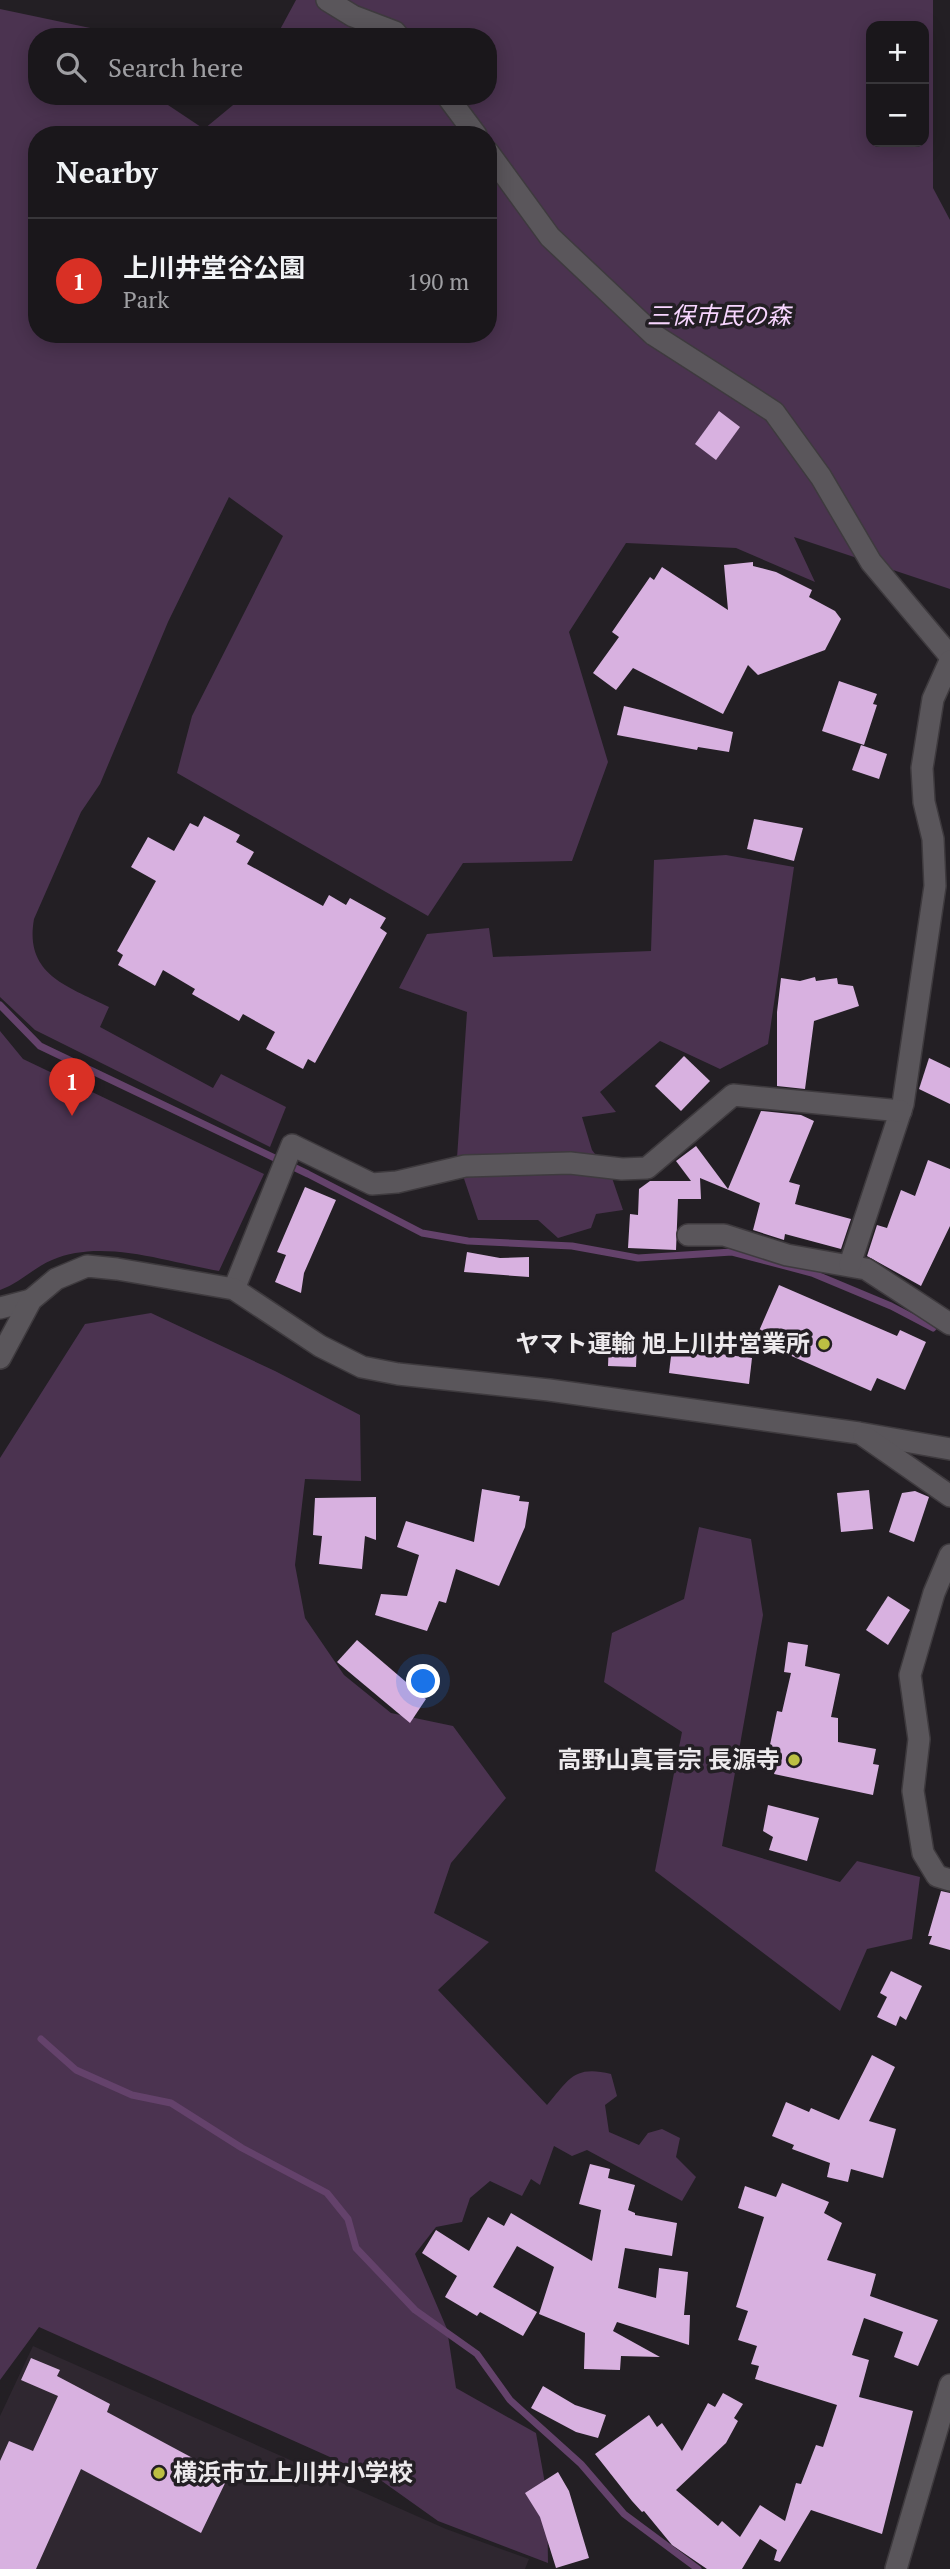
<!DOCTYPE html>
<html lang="en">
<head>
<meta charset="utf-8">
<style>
	:root { --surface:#1a171b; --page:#232024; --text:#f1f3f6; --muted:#9f9fa3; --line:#38363a; --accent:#d93025 }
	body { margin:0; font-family:"PT Serif","Noto Sans JP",serif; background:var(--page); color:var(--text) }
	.controls { position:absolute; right:21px; top:21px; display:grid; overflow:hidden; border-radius:14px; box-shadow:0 4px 18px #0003 }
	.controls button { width:63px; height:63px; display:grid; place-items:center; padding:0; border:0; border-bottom:2px solid var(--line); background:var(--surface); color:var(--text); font:35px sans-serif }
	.you { position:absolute; left:424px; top:1682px; width:24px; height:24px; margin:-18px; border:5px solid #fff; border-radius:50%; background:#1a73e8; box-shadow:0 0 0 10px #1a73e833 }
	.badge { display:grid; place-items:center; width:46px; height:46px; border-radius:50%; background:var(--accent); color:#fff; font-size:23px; font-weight:700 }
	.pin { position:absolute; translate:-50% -58px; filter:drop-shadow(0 2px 4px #0008) }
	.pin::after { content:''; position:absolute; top:37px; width:24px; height:21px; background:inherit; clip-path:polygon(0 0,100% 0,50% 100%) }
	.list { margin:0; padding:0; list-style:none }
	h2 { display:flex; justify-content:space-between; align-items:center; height:91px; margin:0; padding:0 28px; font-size:30px }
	h2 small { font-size:23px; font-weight:400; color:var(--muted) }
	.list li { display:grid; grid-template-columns:46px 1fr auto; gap:21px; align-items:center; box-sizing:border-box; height:126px; padding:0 28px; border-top:2px solid var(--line) }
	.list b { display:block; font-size:26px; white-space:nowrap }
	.list p { margin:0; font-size:23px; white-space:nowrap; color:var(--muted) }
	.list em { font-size:23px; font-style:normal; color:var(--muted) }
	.icon { flex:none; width:38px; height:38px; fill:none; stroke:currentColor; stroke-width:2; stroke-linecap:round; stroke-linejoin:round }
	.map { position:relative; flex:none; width:950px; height:2569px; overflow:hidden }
	.search { position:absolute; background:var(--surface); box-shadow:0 4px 18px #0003; left:28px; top:28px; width:469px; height:77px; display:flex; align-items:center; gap:18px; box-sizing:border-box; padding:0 24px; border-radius:28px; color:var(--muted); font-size:26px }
	.panel { position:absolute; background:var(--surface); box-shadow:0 4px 18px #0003; left:28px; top:126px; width:469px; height:217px; border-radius:28px }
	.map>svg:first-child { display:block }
	.built { fill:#2f2730 }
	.green { fill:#4b3350; fill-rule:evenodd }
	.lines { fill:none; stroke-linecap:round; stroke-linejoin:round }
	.stream { stroke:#64426b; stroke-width:7 }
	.building { fill:#d8b1e0 }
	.minor-casing { stroke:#3e3a3e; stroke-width:24 }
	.minor { stroke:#5a565b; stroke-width:21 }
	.poi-dot { fill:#bcbf43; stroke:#231f24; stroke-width:2.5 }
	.labels { text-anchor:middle; stroke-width:7; stroke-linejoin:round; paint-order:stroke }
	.park-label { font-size:24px; font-style:italic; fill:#f8d6ff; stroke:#231f24 }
	.poi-label { font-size:24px; font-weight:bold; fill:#edeaed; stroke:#231f24; text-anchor:end }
</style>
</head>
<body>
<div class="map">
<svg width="950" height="2569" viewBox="0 0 950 2569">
	<rect width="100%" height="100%" fill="#231f24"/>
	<!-- built -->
	<polygon class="built" points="33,2346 446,2529 529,2559 525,2569 0,2569 0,2416"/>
	<!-- green -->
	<g class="green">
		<path d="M296,0H933V188L950,220V589L794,537L815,582L736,548L626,543L569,632L608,762L572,861L463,863L428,916L177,773L192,716L283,536L229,497L168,622L100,784L81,812L34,919C24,975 68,986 109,1007L100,1027L213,1088L221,1074L286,1107L270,1147L35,1030L0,997V9L133,37H37V96H166L168,105L204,129L244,96H488V37H276ZM871,26H924V142H871ZM37,135H488V334H37Z"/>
		<polygon points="726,855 794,867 768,1044 720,1069 660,1041 600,1092 616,1112 582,1117 592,1150 611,1175 623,1210 596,1214 591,1228 558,1238 538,1220 478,1220 457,1158 467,1012 399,988 427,934 489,928 493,957 651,951 654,860"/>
		<path d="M0,1031L23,1059L264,1174L219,1271C167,1262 102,1238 52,1260C33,1268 20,1283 0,1290Z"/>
		<path d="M151,1313L275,1371L360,1415L361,1481L305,1479L295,1565L305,1618L344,1675L391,1713L453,1726L506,1798L451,1863L434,1913L489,1942L438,1990L547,2105C569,2080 573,2065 611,2074L617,2096L605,2105L609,2132L639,2145L648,2133L662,2129L680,2138L676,2157L696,2177L682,2201L587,2150L572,2156L554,2146L540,2185L531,2179L522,2196L490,2181L470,2198L462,2222L436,2227L415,2254L447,2329L456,2388L536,2433L547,2495L548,2563L438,2521L379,2479L39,2327L0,2380V1458L85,1324Z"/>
		<polygon points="699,1527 751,1539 763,1615 722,1846 840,1882 857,1861 920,1877 912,1939 867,1949 840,2011 655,1871 682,1732 604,1682 612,1633 684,1599"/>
	</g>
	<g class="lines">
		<!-- stream -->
		<g class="stream">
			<polyline points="0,1005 40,1046 308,1174 422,1233 468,1241 572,1246 638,1258 732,1252 812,1273 891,1306 933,1328"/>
			<polyline points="41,2039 76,2070 132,2095 171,2103 242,2148 327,2193 348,2219 356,2248 415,2310 477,2354 510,2400 581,2464 624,2514 698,2569"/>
		</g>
	</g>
	<!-- building -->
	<g class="building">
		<polygon points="719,411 740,427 716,460 695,444"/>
		<polygon points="753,562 753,566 776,572 812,590 809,597 835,611 841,619 825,650 758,675 748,665 723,714 633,668 616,690 593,673 619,637 612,632 650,577 654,580 662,567 728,610 724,565"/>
		<polygon points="839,681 877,694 873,704 877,705 864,745 822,731"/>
		<polygon points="624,706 733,732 729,752 698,747 697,750 617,735"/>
		<polygon points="861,745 887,754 879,779 852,770"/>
		<polygon points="204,816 240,835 236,842 254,852 247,864 323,906 329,895 346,905 350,898 386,918 380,928 387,933 315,1063 308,1059 303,1069 266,1049 275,1032 243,1014 239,1021 192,994 195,989 163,970 155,986 118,965 123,955 117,951 156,881 131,867 148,837 174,851 190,823 198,827"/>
		<polygon points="754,819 803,828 794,861 747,849"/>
		<polygon points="815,977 816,981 837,978 838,984 853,986 859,1006 814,1021 805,1089 777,1086 777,1012 781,978 800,981"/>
		<polygon points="684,1056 710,1081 681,1111 655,1086"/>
		<polygon points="929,1058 950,1068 950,1104 919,1089"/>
		<polygon points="761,1111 801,1115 814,1121 789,1182 800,1185 795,1204 851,1219 841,1249 785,1234 784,1240 753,1230 760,1203 700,1178 701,1199 678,1199 676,1250 628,1248 630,1214 638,1215 639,1189 650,1181 691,1181 676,1161 696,1146 728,1189"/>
		<polygon points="928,1160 950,1169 950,1226 921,1286 867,1256 877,1225 887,1228 901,1190 915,1196"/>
		<polygon points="305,1187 336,1200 304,1273 301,1293 275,1282 286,1255 277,1252"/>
		<polygon points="467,1252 500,1258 529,1257 529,1277 464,1272"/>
		<polygon points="779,1285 897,1336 900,1330 926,1342 905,1390 877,1378 871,1391 755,1340"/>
		<polygon points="609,1341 637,1342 636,1367 608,1366"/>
		<polygon points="672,1348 752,1358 749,1384 669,1373"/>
		<polygon points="482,1489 520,1496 519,1501 529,1502 525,1527 499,1586 456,1569 446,1603 439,1601 427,1631 375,1615 381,1594 407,1596 419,1555 397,1547 406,1521 474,1542"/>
		<polygon points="869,1490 873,1529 841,1532 837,1493"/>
		<polygon points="915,1491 929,1497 914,1542 889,1532 902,1493"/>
		<polygon points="376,1497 376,1540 365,1536 362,1569 319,1564 322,1536 313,1535 315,1498"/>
		<polygon points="888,1596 910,1610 888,1645 866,1630"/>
		<polygon points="357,1640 426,1699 410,1723 337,1662"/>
		<polygon points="788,1642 808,1645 805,1666 840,1674 831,1717 838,1718 838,1742 876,1749 873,1764 879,1765 873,1795 774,1774 775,1771 765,1769 777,1711 782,1712 791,1673 784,1672"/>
		<polygon points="768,1805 819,1818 807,1861 769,1850 773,1837 763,1831"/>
		<polygon points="941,1891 950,1893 950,1950 929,1944 932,1936 928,1936"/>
		<polygon points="891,1971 922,1986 906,2020 900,2016 896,2026 877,2017 887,1997 880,1993"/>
		<polygon points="872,2055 895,2067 869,2121 896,2129 883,2178 851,2169 848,2182 827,2177 830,2163 792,2149 794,2145 772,2136 786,2102 809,2112 811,2108 839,2120"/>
		<polygon points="590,2164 610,2169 608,2178 635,2185 628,2210 635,2213 635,2215 677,2223 672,2256 625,2248 618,2288 656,2298 659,2268 688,2272 684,2315 690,2315 689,2345 617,2322 613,2331 660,2357 621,2356 620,2370 584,2369 585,2333 539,2314 554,2267 517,2246 493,2287 537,2312 523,2336 480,2312 477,2316 445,2297 457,2276 422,2253 436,2230 469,2251 488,2217 504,2226 511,2213 592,2261 601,2210 579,2204"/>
		<polygon points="782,2183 829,2202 824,2213 842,2223 827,2260 876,2274 870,2296 938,2320 918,2366 894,2357 903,2332 864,2318 852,2355 869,2360 859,2397 913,2411 882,2534 811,2510 780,2562 774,2560 777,2550 760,2539 742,2569 707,2569 672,2545 644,2511 642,2512 632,2501 595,2454 649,2415 657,2427 662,2423 682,2451 708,2403 715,2407 723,2393 743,2404 734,2418 738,2421 726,2443 676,2490 718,2526 722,2521 740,2537 760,2505 785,2521 796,2483 801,2484 816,2445 823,2447 837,2405 755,2379 759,2366 751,2364 757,2346 738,2340 748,2311 736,2307 764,2217 738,2208 745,2186 776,2197"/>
		<polygon points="31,2358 60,2370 57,2376 110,2404 107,2412 228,2477 201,2533 81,2469 36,2569 0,2569 0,2461 9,2441 33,2451 58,2396 21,2380"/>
		<polygon points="543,2386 575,2405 606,2415 598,2438 576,2432 531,2408"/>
		<polygon points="558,2472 569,2491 589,2558 556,2568 540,2517 525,2493"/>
	</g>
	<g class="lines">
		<defs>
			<g id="minor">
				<polyline points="327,0 353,16 395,32 399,37"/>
				<polyline points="447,96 476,135"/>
				<polyline points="488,152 550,237 654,335 774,412 821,477 871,562 950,656"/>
				<polyline points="688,1235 724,1235 787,1255 866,1269 950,1324"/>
				<polyline points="850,1264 903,1104 935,886 933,839 924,802 922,768 933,699 950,661"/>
				<polyline points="234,1289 292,1145 372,1184 397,1182 465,1166 570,1163 622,1169 647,1168 733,1095 901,1111"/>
				<polyline points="0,1308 31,1300"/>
				<polyline points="0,1358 31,1300 56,1279 87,1266 117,1269 234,1289 320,1346 362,1367 398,1374 549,1390 859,1433 950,1449"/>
				<polyline points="864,1436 950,1496"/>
				<polyline points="950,1555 934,1593 910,1675 919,1739 913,1791 923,1853 937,1876 950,1880"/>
				<polyline points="896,2569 950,2385"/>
			</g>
		</defs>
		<!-- minor casing -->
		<use href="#minor" class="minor-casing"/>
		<!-- minor -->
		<use href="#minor" class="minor"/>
	</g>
	<!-- markers -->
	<g class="poi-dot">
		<circle cx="824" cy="1344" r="7"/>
		<circle cx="794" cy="1760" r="7"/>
		<circle cx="159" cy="2473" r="7"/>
	</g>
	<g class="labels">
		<!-- park labels -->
		<g class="park-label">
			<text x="719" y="324">三保市民の森</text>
		</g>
		<!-- poi labels -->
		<g class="poi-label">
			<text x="810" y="1352">ヤマト運輸 旭上川井営業所</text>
			<text x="780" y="1768">高野山真言宗 長源寺</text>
			<text x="173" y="2481" text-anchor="start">横浜市立上川井小学校</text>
		</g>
	</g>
</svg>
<div class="controls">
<button>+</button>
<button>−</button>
</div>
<div class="you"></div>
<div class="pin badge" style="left:72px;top:1116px">1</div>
<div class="search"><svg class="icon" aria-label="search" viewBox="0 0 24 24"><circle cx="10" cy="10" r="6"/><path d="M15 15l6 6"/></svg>Search here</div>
<section class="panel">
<h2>Nearby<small></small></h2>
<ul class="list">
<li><span class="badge">1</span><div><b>上川井堂谷公園</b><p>Park</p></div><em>190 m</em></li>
</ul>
</section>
</div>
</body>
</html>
